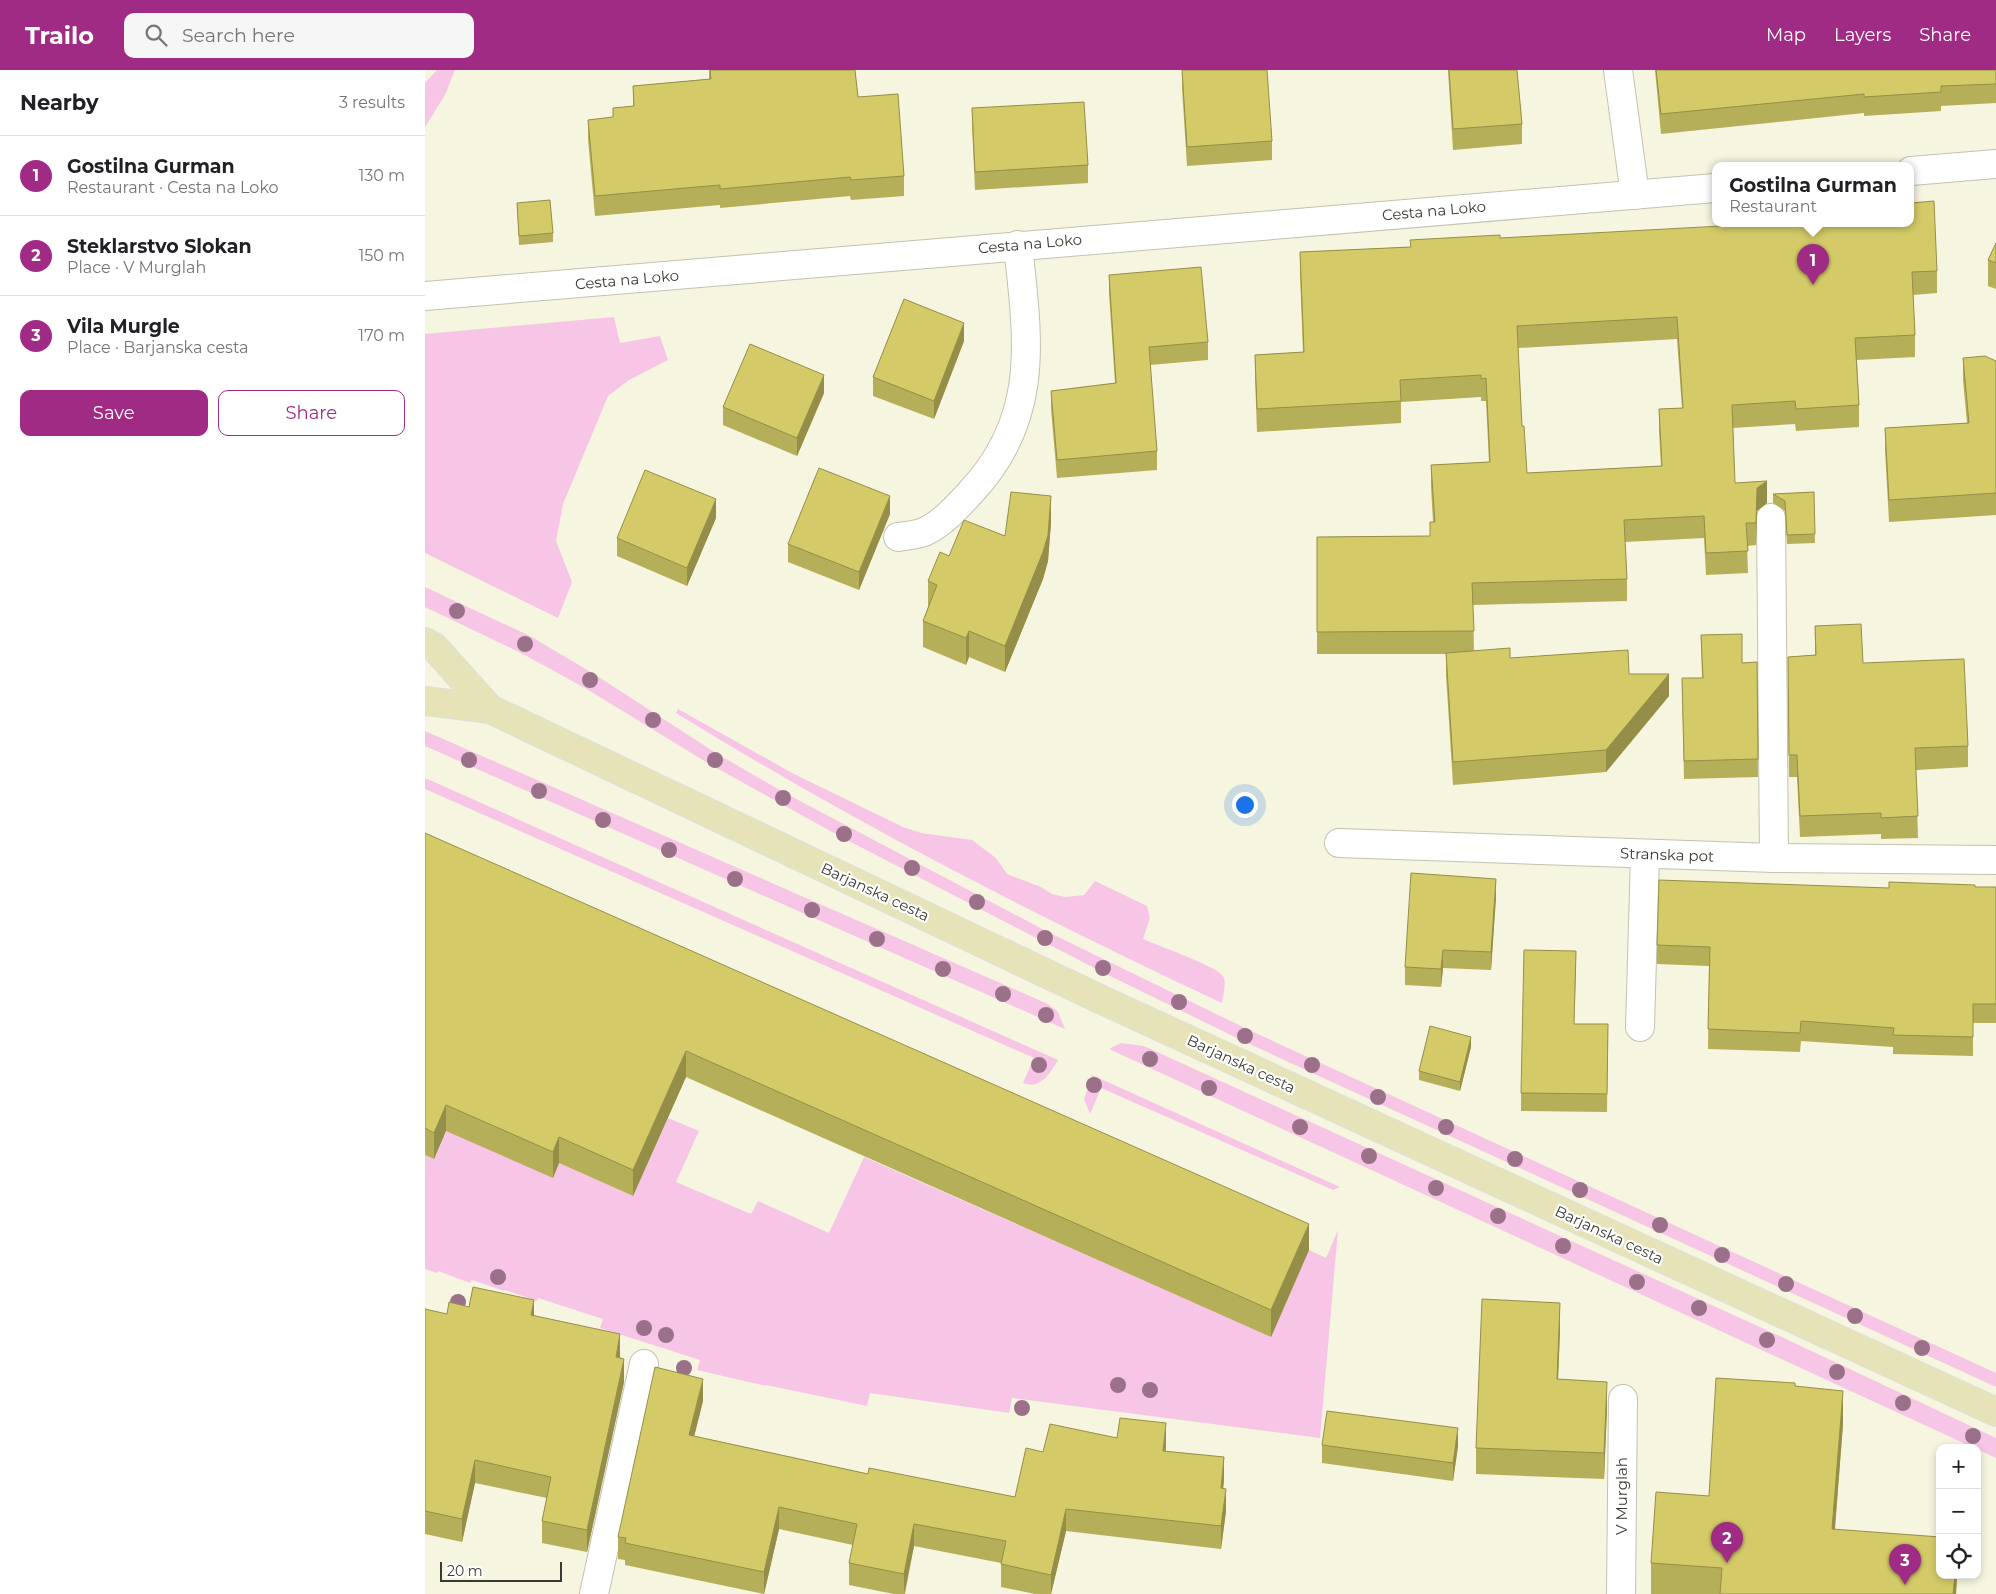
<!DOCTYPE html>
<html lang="en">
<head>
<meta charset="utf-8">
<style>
	:root { --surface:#fff; --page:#f6f6f6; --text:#202124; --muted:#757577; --line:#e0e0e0; --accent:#a02b85 }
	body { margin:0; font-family:Montserrat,sans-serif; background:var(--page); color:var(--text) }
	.controls { position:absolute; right:15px; bottom:15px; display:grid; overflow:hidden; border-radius:10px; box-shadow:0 2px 8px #0003 }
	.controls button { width:45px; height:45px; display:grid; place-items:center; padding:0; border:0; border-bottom:1px solid var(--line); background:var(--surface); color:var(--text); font:25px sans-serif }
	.scale { position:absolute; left:15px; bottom:12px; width:122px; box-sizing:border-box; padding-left:5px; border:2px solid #3a3a32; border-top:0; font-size:14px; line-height:18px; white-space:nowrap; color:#3a3a32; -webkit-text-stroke:4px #fff; paint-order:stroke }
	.you { position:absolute; left:819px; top:734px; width:18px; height:18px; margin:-12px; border:4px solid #fff; border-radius:50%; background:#1a73e8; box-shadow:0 0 0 8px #1a73e833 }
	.badge { display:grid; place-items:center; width:32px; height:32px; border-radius:50%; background:var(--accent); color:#fff; font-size:16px; font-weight:700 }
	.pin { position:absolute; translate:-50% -41px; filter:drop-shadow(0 1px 2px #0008) }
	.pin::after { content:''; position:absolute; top:26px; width:18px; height:15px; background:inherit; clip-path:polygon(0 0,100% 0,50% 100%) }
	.popup { position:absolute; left:1287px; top:92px; width:202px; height:65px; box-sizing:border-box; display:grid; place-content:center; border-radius:10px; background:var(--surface); filter:drop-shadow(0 1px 4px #0005); font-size:16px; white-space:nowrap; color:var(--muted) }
	.popup b { font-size:19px; color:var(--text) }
	.popup::after { content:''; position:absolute; left:50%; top:100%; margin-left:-10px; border:10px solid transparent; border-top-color:var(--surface) }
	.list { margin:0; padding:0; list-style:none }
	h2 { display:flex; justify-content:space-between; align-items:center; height:65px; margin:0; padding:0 20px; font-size:21px }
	h2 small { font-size:16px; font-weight:400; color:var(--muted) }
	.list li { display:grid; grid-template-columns:32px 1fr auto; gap:15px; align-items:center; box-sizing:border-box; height:80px; padding:0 20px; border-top:1px solid var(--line) }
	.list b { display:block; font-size:19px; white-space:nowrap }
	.list p { margin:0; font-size:16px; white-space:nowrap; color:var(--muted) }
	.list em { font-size:16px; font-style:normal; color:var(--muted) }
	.actions { display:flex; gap:10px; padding:15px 20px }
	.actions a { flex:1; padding:11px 0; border:1px solid var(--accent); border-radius:10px; text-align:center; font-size:18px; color:var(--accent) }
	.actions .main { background:var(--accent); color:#fff }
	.icon { flex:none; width:28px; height:28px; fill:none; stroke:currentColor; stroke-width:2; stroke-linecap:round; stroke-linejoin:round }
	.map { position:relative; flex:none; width:1571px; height:1524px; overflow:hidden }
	header { display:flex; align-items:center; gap:30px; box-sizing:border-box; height:70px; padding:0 25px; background:var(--accent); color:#fff }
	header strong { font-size:24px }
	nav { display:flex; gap:28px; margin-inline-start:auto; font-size:18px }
	.search { width:350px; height:45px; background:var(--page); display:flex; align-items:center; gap:12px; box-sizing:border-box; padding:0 18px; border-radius:10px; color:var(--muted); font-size:19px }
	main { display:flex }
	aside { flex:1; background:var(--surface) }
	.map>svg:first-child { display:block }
	.green { fill:#f7c6e7 }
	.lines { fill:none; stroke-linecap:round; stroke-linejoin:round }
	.minor-casing { stroke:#c3c2af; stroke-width:30 }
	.major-casing { stroke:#dfdfde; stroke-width:30 }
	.minor { stroke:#fff; stroke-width:28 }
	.major { stroke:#e6e3b8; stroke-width:28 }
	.tree { fill:#9b7189 }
	.wall { fill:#b6af59; fill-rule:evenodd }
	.shaded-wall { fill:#948e49 }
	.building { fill:#d4cb68; stroke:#948e49; fill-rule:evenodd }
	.labels { text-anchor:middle; stroke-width:4.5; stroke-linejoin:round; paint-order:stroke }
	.street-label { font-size:15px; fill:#3a3a32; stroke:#fff }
</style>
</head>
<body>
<header>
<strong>Trailo</strong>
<div class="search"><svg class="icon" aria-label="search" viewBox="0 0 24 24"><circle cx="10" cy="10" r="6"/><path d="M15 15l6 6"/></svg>Search here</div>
<nav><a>Map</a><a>Layers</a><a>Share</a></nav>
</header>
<main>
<aside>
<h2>Nearby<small>3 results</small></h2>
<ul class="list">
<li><span class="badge">1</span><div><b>Gostilna Gurman</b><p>Restaurant · Cesta na Loko</p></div><em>130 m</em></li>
<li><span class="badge">2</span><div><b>Steklarstvo Slokan</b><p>Place · V Murglah</p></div><em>150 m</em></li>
<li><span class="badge">3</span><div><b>Vila Murgle</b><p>Place · Barjanska cesta</p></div><em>170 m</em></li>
</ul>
<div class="actions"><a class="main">Save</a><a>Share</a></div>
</aside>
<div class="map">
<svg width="1571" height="1524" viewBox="0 0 1571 1524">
	<rect width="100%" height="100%" fill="#f6f5e0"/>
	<!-- green -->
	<g class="green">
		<polygon points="12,0 30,0 20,25 0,57 0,13"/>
		<polygon points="189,247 195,273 235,266 243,290 204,310 183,326 138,434 131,471 147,512 133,548 0,483 0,264"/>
		<polygon points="0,517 105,566 169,604 294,685 360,723 623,862 824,960 1571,1303 1571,1317 818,971 677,902 418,768 286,695 160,618 96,583 0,537"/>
		<path d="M253,639L369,704L478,757L496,763L547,770L571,788L582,804L616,817L627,824L640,827L659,825L670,811L722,836L725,848L718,869C731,875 794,897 798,906C802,913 798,925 797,933C611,846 426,751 251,643Z"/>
		<polygon points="0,661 623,934 633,942 640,959 0,676"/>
		<path d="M0,708L633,990C625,1003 616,1020 598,1013L609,988L0,719Z"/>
		<polygon points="63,969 128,1108 134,1093 208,1126 243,1048 274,1061 251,1112 326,1144 333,1131 404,1163 439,1087 845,1266 884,1180 901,1188 913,1160 895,1368 587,1328 584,1343 445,1323 442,1336 341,1315 341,1316 272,1300 275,1290 175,1258 178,1249 113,1228 112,1231 80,1220 79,1221 47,1210 45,1213 13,1201 12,1203 0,1199 0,1085 9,1089"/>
		<polygon points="696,973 719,976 1348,1263 1571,1368 1571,1388 684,979"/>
		<polygon points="667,1005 915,1117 908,1120 676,1018 665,1044 659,1029"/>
	</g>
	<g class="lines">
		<defs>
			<g id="minor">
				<polyline points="1193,0 1210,125"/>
				<polyline points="1486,101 1571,94"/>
				<polyline points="0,226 1290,118"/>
				<polyline points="1346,448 1349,788"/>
				<path d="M473,467C481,466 491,465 499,462C517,454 532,437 545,423C616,348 603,270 593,175"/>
				<polyline points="914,773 1349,788 1571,790"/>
				<polyline points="1215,957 1220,785"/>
				<polyline points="169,1524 219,1294"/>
				<polyline points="1196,1524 1198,1329"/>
			</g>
			<g id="major">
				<polyline points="0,572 9,577 65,639"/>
				<polyline points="0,631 65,639 677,930 1571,1342"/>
			</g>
		</defs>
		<!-- minor casing -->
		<use href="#minor" class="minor-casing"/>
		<!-- major casing -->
		<use href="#major" class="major-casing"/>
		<!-- minor -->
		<use href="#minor" class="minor"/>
		<!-- major -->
		<use href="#major" class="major"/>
	</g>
	<!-- trees -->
	<g class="tree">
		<circle cx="32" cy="541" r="8"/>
		<circle cx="100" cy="574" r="8"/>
		<circle cx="165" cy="610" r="8"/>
		<circle cx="228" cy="650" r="8"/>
		<circle cx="44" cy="690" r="8"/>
		<circle cx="290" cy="690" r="8"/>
		<circle cx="114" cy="721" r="8"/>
		<circle cx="358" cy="728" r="8"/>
		<circle cx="178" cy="750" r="8"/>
		<circle cx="419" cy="764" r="8"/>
		<circle cx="244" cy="780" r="8"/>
		<circle cx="487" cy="798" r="8"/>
		<circle cx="310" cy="809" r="8"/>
		<circle cx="552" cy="832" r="8"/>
		<circle cx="387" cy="840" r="8"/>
		<circle cx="620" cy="868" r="8"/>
		<circle cx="452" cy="869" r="8"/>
		<circle cx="678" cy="898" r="8"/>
		<circle cx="518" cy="899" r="8"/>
		<circle cx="578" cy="924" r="8"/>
		<circle cx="754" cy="932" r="8"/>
		<circle cx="621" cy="945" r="8"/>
		<circle cx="820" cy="966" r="8"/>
		<circle cx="725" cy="989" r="8"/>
		<circle cx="614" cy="995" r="8"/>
		<circle cx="887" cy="995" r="8"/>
		<circle cx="669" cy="1015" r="8"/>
		<circle cx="784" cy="1018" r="8"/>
		<circle cx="953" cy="1027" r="8"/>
		<circle cx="875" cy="1057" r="8"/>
		<circle cx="1021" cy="1057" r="8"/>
		<circle cx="944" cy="1086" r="8"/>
		<circle cx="1090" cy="1089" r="8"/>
		<circle cx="1011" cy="1118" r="8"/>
		<circle cx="1155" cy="1120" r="8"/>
		<circle cx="1073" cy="1146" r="8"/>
		<circle cx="1235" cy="1155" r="8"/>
		<circle cx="1138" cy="1176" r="8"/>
		<circle cx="1297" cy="1185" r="8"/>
		<circle cx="73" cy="1207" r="8"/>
		<circle cx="1212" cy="1212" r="8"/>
		<circle cx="1361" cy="1214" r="8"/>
		<circle cx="33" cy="1232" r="8"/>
		<circle cx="1274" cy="1238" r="8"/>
		<circle cx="1430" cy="1246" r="8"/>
		<circle cx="219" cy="1258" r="8"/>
		<circle cx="241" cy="1265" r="8"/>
		<circle cx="1342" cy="1270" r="8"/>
		<circle cx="1497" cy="1278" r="8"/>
		<circle cx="259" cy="1298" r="8"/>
		<circle cx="1412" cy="1302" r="8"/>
		<circle cx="693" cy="1315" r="8"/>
		<circle cx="725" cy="1320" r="8"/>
		<circle cx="1478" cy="1333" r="8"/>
		<circle cx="597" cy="1338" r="8"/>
		<circle cx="1548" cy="1366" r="8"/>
	</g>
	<!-- wall -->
	<g class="wall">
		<polygon points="284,0 430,0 433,27 479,106 479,126 426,130 425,126 295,138 295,135 170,146 163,69 163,50 188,47 188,38 208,36 208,16 284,9"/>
		<polygon points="757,0 847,71 847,90 762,96 757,18"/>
		<polygon points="1023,0 1092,0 1097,54 1097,74 1028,80"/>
		<polygon points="1230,0 1571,0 1571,33 1516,36 1516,41 1439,46 1439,43 1236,64"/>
		<polygon points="547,38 663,95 663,113 550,120 547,56"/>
		<polygon points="92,133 128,163 128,172 94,175"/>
		<path d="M1075,168L1512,201V223L1488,225L1490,265V287L1432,290L1434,335V357L1371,361L1370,354L1308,358L1310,413L1342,433L1332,441L1331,475L1322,476L1323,503L1281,505L1279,468L1200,472L1202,509V531L1048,535L1049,580L1085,588L1204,604L1244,626L1181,702L1028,715L1021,605V584H892V467L1005,466V452H1008L1006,417V395L1064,392L1061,331H1056V327L976,332V353L832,362L830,307V285L878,282L875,204V182L985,177ZM1252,269L1257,338L1234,339V361L1236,396L1102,403L1097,356L1093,278Z"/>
		<polygon points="1571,173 1571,219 1563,216 1563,190"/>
		<polygon points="684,205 783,272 783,290 725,295 732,381 732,400 632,408 626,339 626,321 690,313 684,223"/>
		<polygon points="539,271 509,349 448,326 448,307"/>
		<polygon points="1538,288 1571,291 1571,445 1464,452 1460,380 1460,358 1542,353 1538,310"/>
		<polygon points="399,323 372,386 298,355 298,337"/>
		<polygon points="1389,422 1390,473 1362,474 1360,441 1348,433 1348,424"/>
		<polygon points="465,444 434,520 363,492 363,474"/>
		<polygon points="291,448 262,516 192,486 192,468"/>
		<polygon points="626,452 623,491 618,509 580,602 544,587 541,595 498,577 498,551 503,538 503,511 524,486 580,466"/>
		<polygon points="1390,556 1438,593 1543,676 1543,697 1491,700 1493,768 1456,769 1456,764 1375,767 1372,707 1364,707 1363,587 1390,585"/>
		<polygon points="1276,565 1317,593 1332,592 1333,707 1259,709 1257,608 1277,608"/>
		<polygon points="0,763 884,1180 846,1267 261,1007 208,1126 134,1093 128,1108 21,1061 9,1089 0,1085"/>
		<polygon points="1571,817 1571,953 1548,953 1548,986 1468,984 1468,977 1376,971 1375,982 1283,979 1284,896 1232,894 1232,875 1464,818"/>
		<polygon points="1071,827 1066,900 1018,898 1016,917 980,915 980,897"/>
		<polygon points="1151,899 1149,954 1183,954 1182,1042 1096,1041 1096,1023"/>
		<polygon points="1046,977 1035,1021 994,1010 994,1001"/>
		<polygon points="44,1237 109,1245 195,1287 199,1312 162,1482 117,1473 117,1451 122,1428 50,1413 37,1472 0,1464 0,1239 22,1244"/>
		<polygon points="1135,1260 1133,1309 1182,1338 1179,1409 1051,1404 1051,1378"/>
		<polygon points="1370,1316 1418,1354 1410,1460 1515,1505 1532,1505 1531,1524 1226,1524 1226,1493 1284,1426"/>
		<polygon points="278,1331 269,1366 443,1404 590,1427 618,1382 692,1368 741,1375 741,1381 799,1410 798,1418 801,1441 796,1479 641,1461 626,1524 610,1524 576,1517 576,1493 489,1476 480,1524 469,1524 424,1515 424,1493 428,1475 354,1459 339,1524 200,1495 200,1490 193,1489 193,1467"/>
		<polygon points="897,1375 1033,1376 1028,1411 897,1393"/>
	</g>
	<!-- shaded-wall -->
	<g class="shaded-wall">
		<polygon points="539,253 539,271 509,349 509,331"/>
		<polygon points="399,305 399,323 372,386 372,368"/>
		<polygon points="1342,411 1342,433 1332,441 1331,475 1331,453 1332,418"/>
		<polygon points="465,426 465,444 434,520 434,502"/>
		<polygon points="626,426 626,452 623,491 618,509 580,602 580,576"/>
		<polygon points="291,429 291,448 262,516 262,498"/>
		<polygon points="544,561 544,587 541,595 541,568"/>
		<polygon points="1244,604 1244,626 1181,702 1181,680"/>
		<polygon points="1071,809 1071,827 1066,900 1066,882"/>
		<polygon points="1018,880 1018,898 1016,917 1016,899"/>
		<polygon points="1046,967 1046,977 1035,1021 1035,1012"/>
		<polygon points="261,981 261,1007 208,1126 208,1100"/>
		<polygon points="21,1035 21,1061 9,1089 9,1063"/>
		<polygon points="134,1067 134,1093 128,1108 128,1082"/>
		<polygon points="884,1154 884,1180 846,1267 846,1240"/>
		<polygon points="109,1230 109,1252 106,1245"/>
		<polygon points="1135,1233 1135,1260 1132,1336 1132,1309"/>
		<polygon points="195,1264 195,1287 191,1310 191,1287"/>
		<polygon points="199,1289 199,1312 162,1482 162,1460"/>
		<polygon points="278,1309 278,1331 264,1387 264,1365"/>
		<polygon points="1182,1312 1182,1338 1179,1409 1179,1383"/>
		<polygon points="1418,1321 1418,1354 1407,1493 1407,1459"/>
		<polygon points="741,1353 741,1375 738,1403 738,1381"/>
		<polygon points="1033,1358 1033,1376 1028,1411 1028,1393"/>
		<polygon points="799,1387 799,1410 796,1440 796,1418"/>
		<polygon points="50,1390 50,1413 37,1472 37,1449"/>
		<polygon points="801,1419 801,1441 796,1479 796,1456"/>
		<polygon points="354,1437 354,1459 339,1524 339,1502"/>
		<polygon points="641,1439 641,1461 626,1524 626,1505"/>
		<polygon points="489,1454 489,1476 479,1524 479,1504"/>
		<polygon points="1530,1505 1532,1505 1531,1524 1528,1524"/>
	</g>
	<!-- building -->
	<g class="building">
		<polygon points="285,0 430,0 433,27 473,24 479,106 426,110 425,107 295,119 295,115 170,126 163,50 188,47 188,38 209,36 208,16 286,9"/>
		<polygon points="757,0 842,0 847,71 762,77"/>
		<polygon points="1024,0 1092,0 1097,54 1028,59"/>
		<polygon points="1231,0 1571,0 1571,14 1516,16 1516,22 1439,27 1439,24 1236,44"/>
		<polygon points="659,32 663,95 550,102 547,38"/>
		<polygon points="125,130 128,163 94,166 92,133"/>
		<path d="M1509,131L1512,201L1487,202L1490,265L1430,268L1434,335L1371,339L1370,331L1307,335L1310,413L1342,411L1332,418L1331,453H1321L1323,481L1281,483L1279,446L1199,450L1202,509L1047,513L1049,561L892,562V467L1005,466V452H1010L1006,395L1065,392L1061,308L1056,309V305L975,310L976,331L832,339L830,285L879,282L875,182L986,177L985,170L1075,165V168L1333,154H1486V133ZM1252,247L1258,338L1234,339L1237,396L1102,403L1099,356H1097L1092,256Z"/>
		<polygon points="1571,173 1571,193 1563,190"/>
		<polygon points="776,197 783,272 724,277 732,381 632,390 626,321 691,313 684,205"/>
		<polygon points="479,229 539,253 509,331 448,307"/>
		<polygon points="325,274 399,305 372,368 298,337"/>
		<polygon points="1560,286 1571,291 1571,423 1464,430 1460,358 1544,353 1538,288"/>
		<polygon points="394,398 465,426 434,502 363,474"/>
		<polygon points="220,400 291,429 262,498 192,468"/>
		<polygon points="586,422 626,426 623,465 618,482 580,576 544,561 541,568 498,551 512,515 503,511 515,482 524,486 539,450 580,466"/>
		<polygon points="1389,422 1390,464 1362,465 1360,431 1348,424"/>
		<polygon points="1436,554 1438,593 1539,589 1543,676 1490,678 1493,746 1456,748 1456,743 1375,746 1372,685 1364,685 1363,587 1391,585 1390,556"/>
		<polygon points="1317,564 1317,593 1332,592 1333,689 1259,691 1257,608 1278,608 1276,565"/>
		<polygon points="1085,578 1085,588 1203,580 1204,604 1244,604 1181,680 1028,692 1021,583"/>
		<polygon points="0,763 884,1154 846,1240 261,981 208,1100 134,1067 128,1082 21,1035 9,1063 0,1058"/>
		<polygon points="986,803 1071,809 1066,882 1018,880 1016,899 980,897"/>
		<polygon points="1234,810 1464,818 1464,812 1550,815 1550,817 1571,817 1571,934 1548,934 1548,967 1468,965 1469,958 1376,951 1375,963 1283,959 1285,877 1232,875"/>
		<polygon points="1099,880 1151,881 1149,954 1183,954 1182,1024 1096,1023"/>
		<polygon points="1005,956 1046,967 1035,1012 994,1001"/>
		<polygon points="48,1217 109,1230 106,1245 195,1264 191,1287 199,1289 162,1460 117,1451 126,1407 50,1390 37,1449 0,1441 0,1239 22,1244 24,1232 44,1237"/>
		<polygon points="1057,1229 1135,1233 1132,1309 1182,1312 1179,1383 1051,1378"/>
		<polygon points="230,1297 278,1309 264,1365 443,1404 444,1398 590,1427 601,1378 618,1382 625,1354 692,1368 695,1348 741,1353 738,1381 799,1387 796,1418 801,1419 796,1456 641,1439 626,1505 576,1494 581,1471 489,1454 479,1504 424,1493 432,1454 354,1437 339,1502 200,1473 201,1468 193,1467"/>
		<polygon points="1291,1308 1370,1313 1370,1316 1418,1321 1407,1459 1515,1467 1515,1505 1530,1505 1528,1524 1295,1524 1297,1498 1226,1493 1231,1422 1284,1426"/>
		<polygon points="902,1341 1033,1358 1028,1393 897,1375"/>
	</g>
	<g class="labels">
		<!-- street labels -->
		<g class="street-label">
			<text transform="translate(1009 141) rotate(-5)" y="5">Cesta na Loko</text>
			<text transform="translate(605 174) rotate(-5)" y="5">Cesta na Loko</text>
			<text transform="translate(202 210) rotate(-5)" y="5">Cesta na Loko</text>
			<text transform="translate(1242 785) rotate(2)" y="5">Stranska pot</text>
			<text transform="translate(450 822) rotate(25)" y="5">Barjanska cesta</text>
			<text transform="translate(816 994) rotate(25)" y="5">Barjanska cesta</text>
			<text transform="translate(1184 1165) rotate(25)" y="5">Barjanska cesta</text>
			<text transform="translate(1197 1426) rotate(-90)" y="5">V Murglah</text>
		</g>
	</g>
</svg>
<div class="controls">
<button>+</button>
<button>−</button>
<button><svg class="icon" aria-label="locate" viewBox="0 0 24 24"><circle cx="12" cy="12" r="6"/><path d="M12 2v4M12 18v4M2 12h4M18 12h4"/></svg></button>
</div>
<div class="scale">20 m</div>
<div class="you"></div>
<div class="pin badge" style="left:1388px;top:215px">1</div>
<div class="popup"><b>Gostilna Gurman</b>Restaurant</div>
<div class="pin badge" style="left:1302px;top:1493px">2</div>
<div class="pin badge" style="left:1480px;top:1515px">3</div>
</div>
</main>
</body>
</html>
